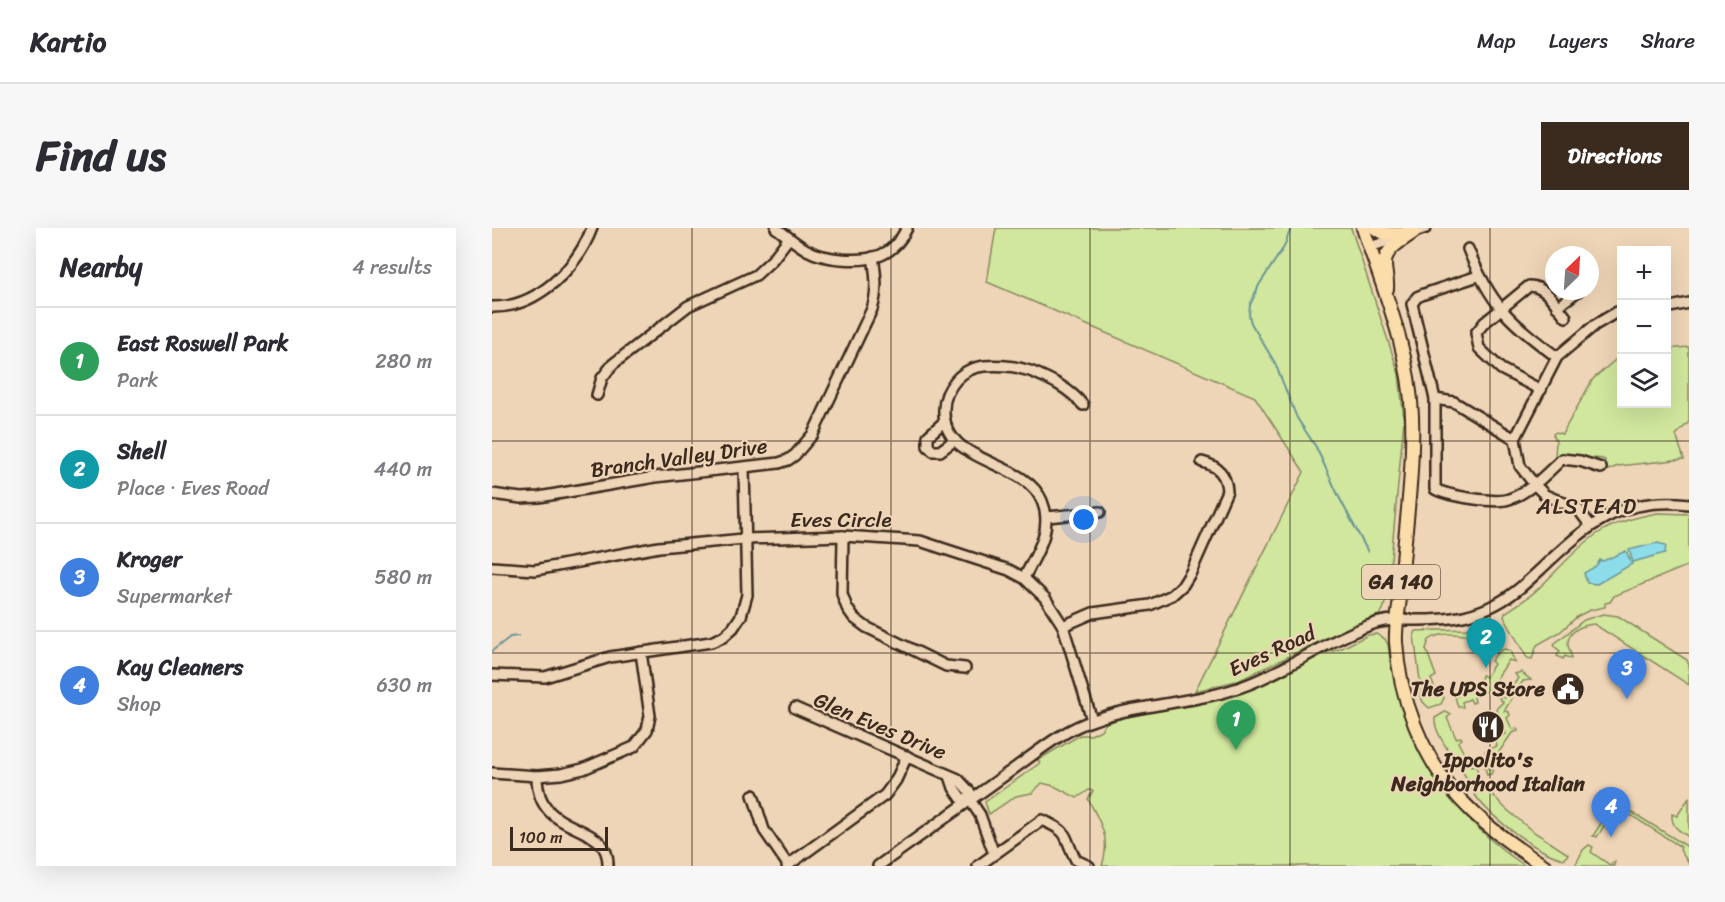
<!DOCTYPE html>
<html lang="en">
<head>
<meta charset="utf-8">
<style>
	:root { --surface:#fff; --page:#f7f7f7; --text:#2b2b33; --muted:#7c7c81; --line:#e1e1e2; --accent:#3b2a1e }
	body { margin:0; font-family:Sriracha,sans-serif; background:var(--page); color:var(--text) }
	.controls { position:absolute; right:18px; top:18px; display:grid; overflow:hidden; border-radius:0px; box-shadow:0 6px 24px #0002 }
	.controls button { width:54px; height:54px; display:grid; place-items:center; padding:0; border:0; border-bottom:2px solid var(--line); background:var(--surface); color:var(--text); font:30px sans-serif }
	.compass { position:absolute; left:1053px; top:18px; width:54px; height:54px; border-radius:50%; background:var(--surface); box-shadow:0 6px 24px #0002; rotate:25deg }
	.scale { position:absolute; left:18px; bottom:15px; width:98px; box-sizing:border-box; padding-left:6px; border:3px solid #3b2a1e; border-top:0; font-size:16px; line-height:21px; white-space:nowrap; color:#3b2a1e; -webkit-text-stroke:4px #efd5b7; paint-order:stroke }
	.you { position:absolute; left:592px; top:292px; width:21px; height:21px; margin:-15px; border:4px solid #fff; border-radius:50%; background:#1a73e8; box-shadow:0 0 0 9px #1a73e833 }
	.badge { display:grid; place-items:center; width:39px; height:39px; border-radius:50%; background:var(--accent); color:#fff; font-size:20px; font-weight:700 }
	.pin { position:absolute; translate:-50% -50px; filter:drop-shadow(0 2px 3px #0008) }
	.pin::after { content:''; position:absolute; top:32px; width:21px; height:18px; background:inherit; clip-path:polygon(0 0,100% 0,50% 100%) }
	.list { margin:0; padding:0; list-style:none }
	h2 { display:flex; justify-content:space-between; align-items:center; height:78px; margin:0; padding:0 24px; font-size:26px }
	h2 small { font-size:20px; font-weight:400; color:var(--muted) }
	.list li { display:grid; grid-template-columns:39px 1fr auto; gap:18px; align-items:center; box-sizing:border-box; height:108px; padding:0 24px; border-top:2px solid var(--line) }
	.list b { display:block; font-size:22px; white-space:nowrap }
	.list p { margin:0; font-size:20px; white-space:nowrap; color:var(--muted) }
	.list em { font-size:20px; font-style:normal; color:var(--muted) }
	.icon { flex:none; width:33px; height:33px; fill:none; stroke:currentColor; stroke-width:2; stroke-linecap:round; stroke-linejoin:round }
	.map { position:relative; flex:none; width:1197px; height:638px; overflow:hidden; border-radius:0px }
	header { display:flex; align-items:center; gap:36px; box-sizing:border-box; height:84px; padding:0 30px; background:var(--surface); border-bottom:2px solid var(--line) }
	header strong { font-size:28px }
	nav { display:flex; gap:33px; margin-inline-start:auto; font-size:21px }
	.intro { display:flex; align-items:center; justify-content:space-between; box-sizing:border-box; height:144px; padding:0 36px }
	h1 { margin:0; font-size:42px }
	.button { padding:15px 27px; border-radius:0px; background:var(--accent); color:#fff; font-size:21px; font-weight:700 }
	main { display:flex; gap:36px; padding:0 36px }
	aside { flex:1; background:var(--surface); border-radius:0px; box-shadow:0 6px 24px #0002 }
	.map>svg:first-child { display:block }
	.green { fill:#d0e79d; stroke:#86885e; stroke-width:1.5 }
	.water { fill:#8ddcea; stroke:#6c9598; stroke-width:1.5 }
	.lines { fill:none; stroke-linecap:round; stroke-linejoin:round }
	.stream { stroke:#6c9598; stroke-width:2 }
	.minor-casing { stroke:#3b2a1e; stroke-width:14 }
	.major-casing { stroke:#3b2a1e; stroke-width:16 }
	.minor { stroke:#efd5b7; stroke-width:9 }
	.major { stroke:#fbddab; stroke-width:12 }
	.grid { fill:none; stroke:#3b2a1e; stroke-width:1.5; stroke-opacity:0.55 }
	.labels { text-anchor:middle; stroke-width:4.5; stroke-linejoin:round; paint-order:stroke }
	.shield { fill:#efd5b7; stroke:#715d4c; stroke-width:1.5 }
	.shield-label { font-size:20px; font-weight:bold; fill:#3b2a1e }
	.street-label { font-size:21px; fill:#3b2a1e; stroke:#efd5b7 }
	.poi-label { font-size:21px; font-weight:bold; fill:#3b2a1e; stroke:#efd5b7; text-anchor:end }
	.neighbourhood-label { font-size:22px; letter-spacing:1.5px; fill:#3b2a1e; stroke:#efd5b7 }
</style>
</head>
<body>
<header>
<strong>Kartio</strong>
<nav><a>Map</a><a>Layers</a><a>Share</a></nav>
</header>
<div class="intro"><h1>Find us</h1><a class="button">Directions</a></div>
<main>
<aside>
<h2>Nearby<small>4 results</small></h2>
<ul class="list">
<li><span class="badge" style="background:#2e9e5b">1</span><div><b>East Roswell Park</b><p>Park</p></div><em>280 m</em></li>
<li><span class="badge" style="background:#0f9aa8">2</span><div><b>Shell</b><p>Place · Eves Road</p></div><em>440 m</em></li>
<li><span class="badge" style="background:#3f7fe0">3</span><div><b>Kroger</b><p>Supermarket</p></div><em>580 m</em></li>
<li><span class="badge" style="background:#3f7fe0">4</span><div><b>Kay Cleaners</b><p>Shop</p></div><em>630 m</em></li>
</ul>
</aside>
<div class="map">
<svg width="1197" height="638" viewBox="0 0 1197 638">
	<rect width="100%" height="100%" fill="#efd5b7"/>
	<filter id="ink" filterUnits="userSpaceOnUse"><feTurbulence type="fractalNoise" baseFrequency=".0167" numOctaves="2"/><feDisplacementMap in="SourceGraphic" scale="12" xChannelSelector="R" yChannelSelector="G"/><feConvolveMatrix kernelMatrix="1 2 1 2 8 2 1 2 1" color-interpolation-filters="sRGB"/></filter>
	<g filter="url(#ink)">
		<!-- green -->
		<g class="green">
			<polygon points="504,0 859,0 907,146 912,192 896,364 891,382 887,387 834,410 748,452 703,463 812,244 763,169 495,54"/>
			<path d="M1197,119V194L1184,207L1192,231L1126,238L1114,243L1111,239L1113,232C1107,229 1104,231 1098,230C1084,228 1076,223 1063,229L1064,213L1061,206L1064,204L1070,206L1101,151L1129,127L1130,176H1174L1175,121Z"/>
			<path d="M1166,285L1197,286V337L1122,368L1118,374L1113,375V379L1098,382L1086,388L1068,404L1045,417L1040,431L1035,430L1012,389L1013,385C1025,377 1040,368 1050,357C1068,340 1084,320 1105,306C1123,294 1145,289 1166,285Z"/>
			<path d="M1111,386L1126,388L1195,432L1197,437V457L1102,396C1090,397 1075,403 1076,417C1077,423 1080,425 1079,431L1073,428L1071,431L1065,428L1068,423L1063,419L1062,416L1092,392Z"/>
			<path d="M1000,392L1008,406L1007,412C987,411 955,399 937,412L934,421L944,448L939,451L945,466L950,464L952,470L949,476L937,480L931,474L928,467V452L922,408L924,403L974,401Z"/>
			<path d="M884,406L893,411L896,417C908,511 955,585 1033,638H610C619,608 609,597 596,571L601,563L597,562L585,570L562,558L550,555L540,565L524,568L497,586L493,574L548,535L546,532L588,507H599L609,502L614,495L631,490L706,475L764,455L834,425L848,421L876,407Z"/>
			<path d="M1013,421L1018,423L1023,434L1017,432L1003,453L1007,456L1006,458L1002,456L998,462L982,469L983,474L980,475L978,471L970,474L971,479H966L963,469L987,458L990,447L994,449L1002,436L999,433C1003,428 1006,422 1013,421Z"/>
			<polygon points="1029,444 1039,452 1031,453 1012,483 1017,484 1018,487 1015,490 1020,501 1025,500 1026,503 1020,505 996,540 1001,542 999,546 995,547 991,532 996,527 993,523 1005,518 1003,512 1014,506 1004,481 1011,474 1007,470 1009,468 1013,470 1026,450 1023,446"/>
			<path d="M953,484L959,486L955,490L964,510L969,509L970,511L966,514L979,538L984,536L987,552L1013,580L1039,602L1076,626L1073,631C1046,626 996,588 981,564C978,560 978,555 975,551C970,542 963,533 957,524C951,514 942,501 943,490Z"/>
			<path d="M1197,570V609C1188,603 1179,599 1180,586L1185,588Z"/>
			<path d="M1125,575L1196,619L1197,636L1188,622L1189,619L1134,584C1118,582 1113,598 1105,609L1101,608L1120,577Z"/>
			<polygon points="1097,617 1101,619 1099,624 1118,637 1123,633 1122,638 1083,638 1091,622"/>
		</g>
		<!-- water -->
		<g class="water">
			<polygon points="1165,315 1174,317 1173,325 1141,334 1137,322"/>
			<polygon points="1134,323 1140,336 1105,356 1095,355 1092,345 1104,338 1108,332 1111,333"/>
		</g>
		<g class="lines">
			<!-- stream -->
			<g class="stream">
				<polyline points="799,0 792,19 767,57 758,77 757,87 759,95 783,135 805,190 824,219 847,269 876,324"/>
				<polyline points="0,423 18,409 26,408"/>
			</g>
			<defs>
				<g id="minor">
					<path d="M284,0C294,7 304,16 315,22C333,32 370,35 389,27C401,22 410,10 415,0"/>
					<polyline points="878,19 934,0"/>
					<path d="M976,21C998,76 1018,95 1065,129"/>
					<path d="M986,48L932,66L925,69L920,76L943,171V261C956,268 1004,276 1017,271C1037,265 1055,245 1070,231L1088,233L1109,240"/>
					<path d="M0,79C45,80 85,40 100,0"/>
					<polyline points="1065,79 1086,63"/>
					<polyline points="1174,80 1197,75"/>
					<path d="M1049,162L1009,141L987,120L984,105L992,95L1037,58C1054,58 1064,77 1074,89"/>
					<polyline points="105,167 110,150 121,136 196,78 264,47 280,32 297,10"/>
					<polyline points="943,171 962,174 1023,211"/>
					<polyline points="453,193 436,208 436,218 441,223 448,223 463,212"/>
					<path d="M0,266L29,270L47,269L163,249L287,235L296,232L303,227L321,206L380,81C386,63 384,47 381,29"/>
					<polyline points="555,289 608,284"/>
					<polyline points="1098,297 1086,281 1053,267 1042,256 1028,238 1023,211 1065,129 1103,97 1125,84 1130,83"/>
					<polyline points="351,308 350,366 355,380 362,390 374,399 454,438 473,440"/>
					<polyline points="0,339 43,342 167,319 252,311 351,308 428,313 517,342 532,350 553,370 571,398 600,492"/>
					<path d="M532,350C544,326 562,301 550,273C532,230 449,237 452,181C452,170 457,160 464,152C471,144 482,139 492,138C507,137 524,138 538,143C558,151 577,160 591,177"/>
					<path d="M571,398L601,385L658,377L680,367L691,357L699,344L735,263C734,246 726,238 710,234"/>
					<polyline points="0,447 53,449 118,429 219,414 231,409 241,400 249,388 255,367 252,240"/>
					<polyline points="303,480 466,551 478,564 478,572 488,587 502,626"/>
					<polyline points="0,545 45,548 69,546 91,541 142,519 155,502 158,488 149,424"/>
					<path d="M45,548C45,612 118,590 116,638"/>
					<polyline points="458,548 462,560 469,570 478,572"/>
					<polyline points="261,567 272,602 296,637"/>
					<polyline points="295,638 393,567 404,552 415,528"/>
					<path d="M386,638C429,607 473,576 516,545C543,526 570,502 602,492C652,474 707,476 757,456C800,439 838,411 881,396C895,391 911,392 926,392C951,392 975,390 998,379C1017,371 1034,355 1049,341C1095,297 1129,268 1197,276"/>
					<path d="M486,638L550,592C581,606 570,607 584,632L597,638"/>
				</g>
				<g id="major">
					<path d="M871,0C891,60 918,124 920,188C922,248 912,309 908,369C907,383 903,399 904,414C907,468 930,530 968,571C992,597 1022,619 1053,638"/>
					<path d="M883,0C894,9 907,5 921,4"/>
					<path d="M895,61C896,52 893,46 893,36C892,21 911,12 922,4"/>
				</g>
			</defs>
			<!-- minor casing -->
			<use href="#minor" class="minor-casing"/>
			<!-- major casing -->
			<use href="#major" class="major-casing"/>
			<!-- minor -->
			<use href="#minor" class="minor"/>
			<!-- major -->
			<use href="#major" class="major"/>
		</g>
	</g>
	<!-- grid -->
	<path class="grid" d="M200,0V638M399,0V638M598,0V638M798,0V638M998,0V638M0,213H1197M0,425H1197"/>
	<!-- icons -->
	<defs>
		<symbol id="civic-disc" viewBox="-11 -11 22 22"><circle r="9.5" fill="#3b2a1e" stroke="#efd5b7"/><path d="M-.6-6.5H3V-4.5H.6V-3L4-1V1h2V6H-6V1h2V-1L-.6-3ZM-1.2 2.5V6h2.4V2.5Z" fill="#fff"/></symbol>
		<symbol id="restaurant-disc" viewBox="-11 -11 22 22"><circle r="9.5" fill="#3b2a1e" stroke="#efd5b7"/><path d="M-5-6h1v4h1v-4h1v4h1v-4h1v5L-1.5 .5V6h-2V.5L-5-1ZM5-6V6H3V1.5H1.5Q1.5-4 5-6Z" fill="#fff"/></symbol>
	</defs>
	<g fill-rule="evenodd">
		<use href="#civic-disc" x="1057" y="442" width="38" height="38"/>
		<use href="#restaurant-disc" x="977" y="480" width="38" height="38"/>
	</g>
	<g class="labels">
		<!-- shield labels -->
		<rect class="shield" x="870" y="337" width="78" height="34" rx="4.5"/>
		<g class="shield-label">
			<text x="909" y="361">GA 140</text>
		</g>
		<!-- street labels -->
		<g class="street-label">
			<text transform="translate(187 230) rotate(-8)" y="7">Branch Valley Drive</text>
			<text x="349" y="299">Eves Circle</text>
			<text transform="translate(780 423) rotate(-25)" y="7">Eves Road</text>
			<text transform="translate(388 498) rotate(23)" y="7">Glen Eves Drive</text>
		</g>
		<!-- poi labels -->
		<g class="poi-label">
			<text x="1053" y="468">The UPS Store</text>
			<text x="996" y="539" text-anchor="middle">Ippolito's<tspan x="996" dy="24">Neighborhood Italian</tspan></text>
		</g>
		<!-- neighbourhood labels -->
		<g class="neighbourhood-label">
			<text x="1095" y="286">ALSTEAD</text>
		</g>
	</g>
</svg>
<div class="controls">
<button>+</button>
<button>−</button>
<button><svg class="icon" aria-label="layers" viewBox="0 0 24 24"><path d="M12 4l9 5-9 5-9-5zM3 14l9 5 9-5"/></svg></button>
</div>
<svg class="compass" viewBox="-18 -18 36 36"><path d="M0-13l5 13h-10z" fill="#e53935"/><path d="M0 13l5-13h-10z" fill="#7c7c81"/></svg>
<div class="scale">100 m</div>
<div class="you"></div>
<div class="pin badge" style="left:744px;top:522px;background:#2e9e5b">1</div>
<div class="pin badge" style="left:994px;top:440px;background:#0f9aa8">2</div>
<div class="pin badge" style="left:1135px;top:471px;background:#3f7fe0">3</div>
<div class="pin badge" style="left:1119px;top:609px;background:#3f7fe0">4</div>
</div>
</main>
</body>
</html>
